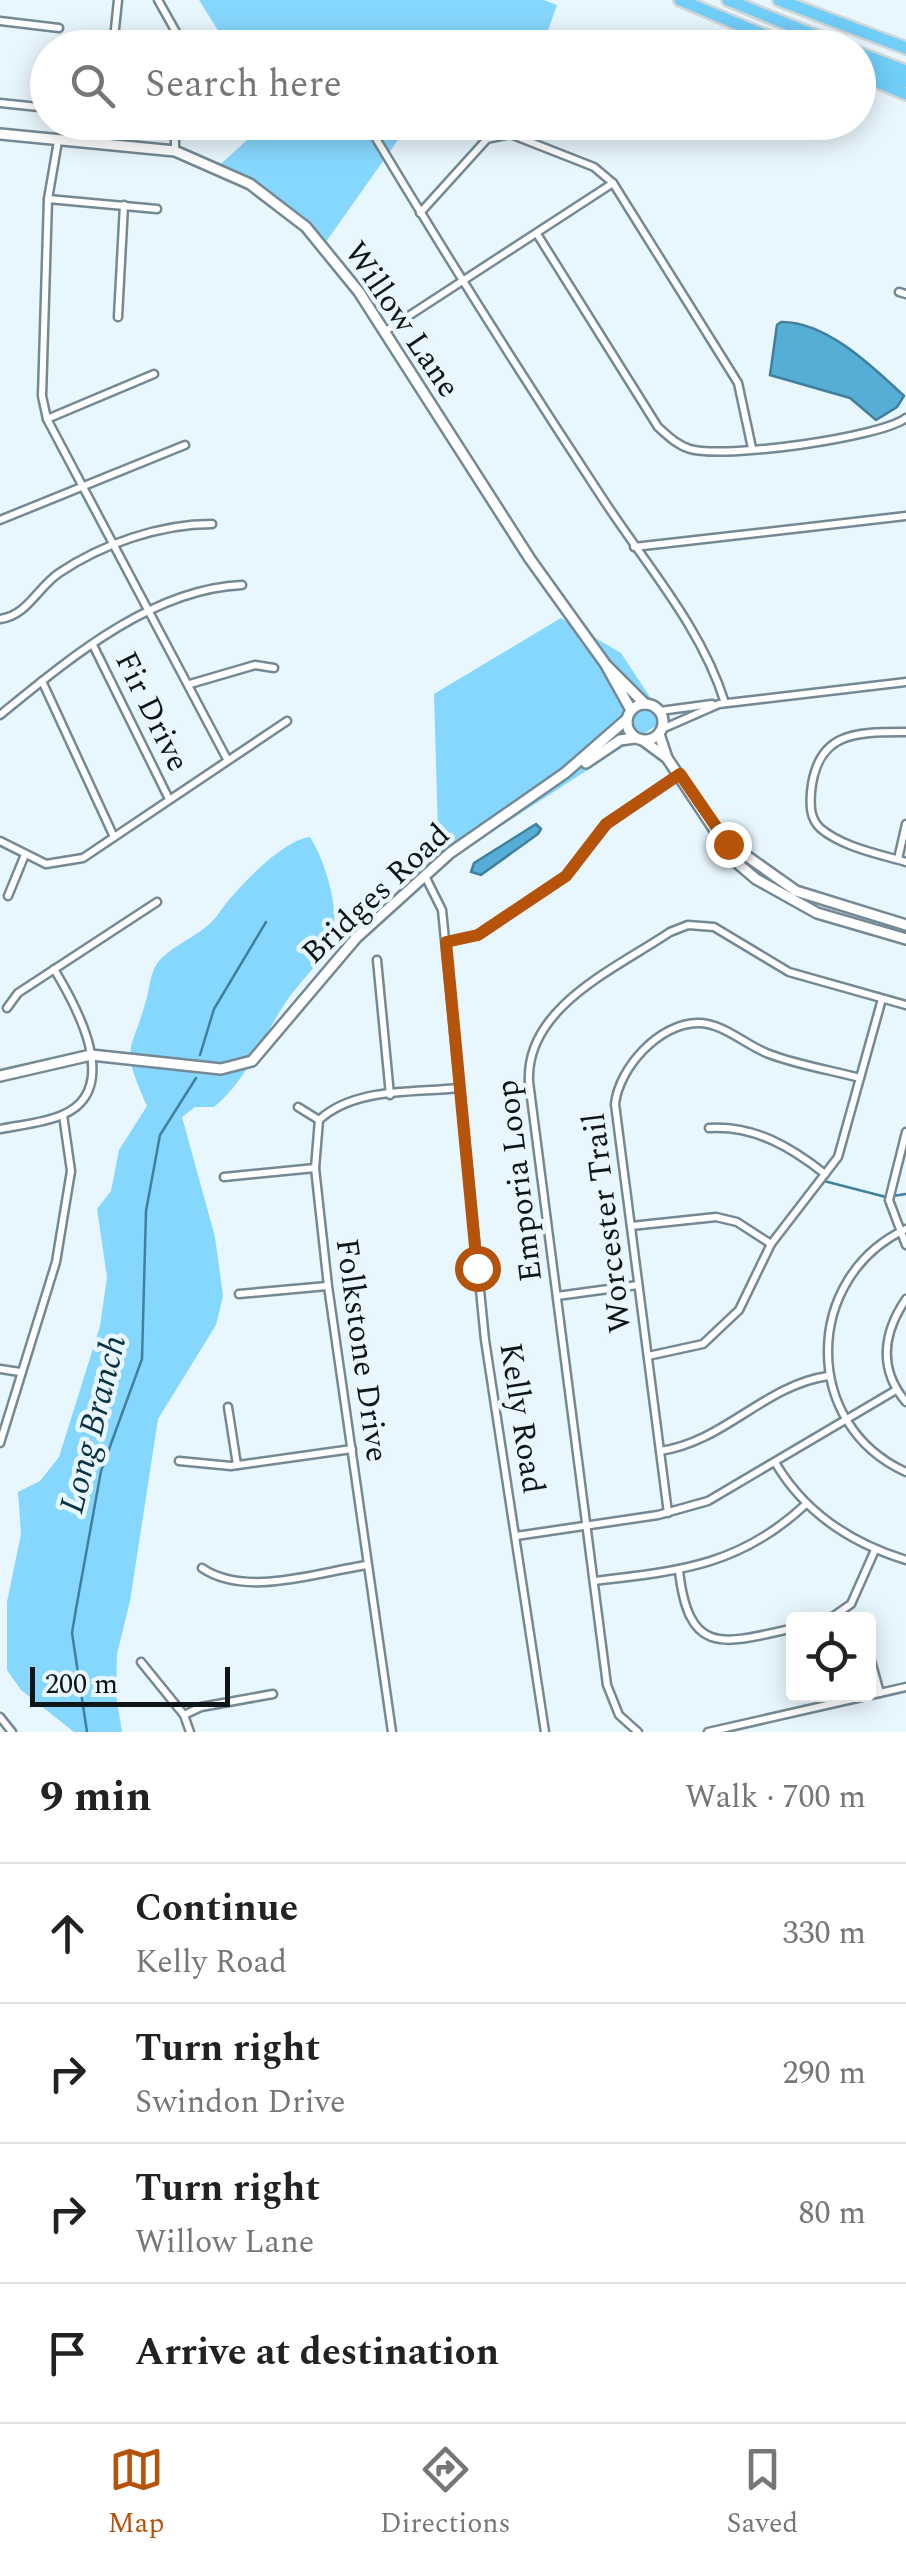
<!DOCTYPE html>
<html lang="en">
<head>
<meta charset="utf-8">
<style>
	:root { --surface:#fff; --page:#f6f6f6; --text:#222; --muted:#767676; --line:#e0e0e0; --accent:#b45309 }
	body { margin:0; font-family:Spectral,serif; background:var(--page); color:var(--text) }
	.controls { position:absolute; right:30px; bottom:30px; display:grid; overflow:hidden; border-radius:10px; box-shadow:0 5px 25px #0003 }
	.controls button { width:90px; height:90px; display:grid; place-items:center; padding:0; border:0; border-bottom:2px solid var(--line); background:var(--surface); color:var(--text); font:50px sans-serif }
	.scale { position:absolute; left:30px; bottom:25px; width:200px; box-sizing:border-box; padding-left:10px; border:5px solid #0d1519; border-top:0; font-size:28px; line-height:35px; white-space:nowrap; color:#0d1519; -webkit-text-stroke:8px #e8f6fd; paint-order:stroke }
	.stop { position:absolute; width:30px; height:30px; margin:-22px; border:8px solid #b45309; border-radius:50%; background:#fff }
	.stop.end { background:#b45309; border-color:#fff; box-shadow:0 2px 10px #0008 }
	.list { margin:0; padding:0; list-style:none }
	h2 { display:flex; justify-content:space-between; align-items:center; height:130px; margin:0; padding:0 40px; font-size:42px }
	h2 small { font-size:32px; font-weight:400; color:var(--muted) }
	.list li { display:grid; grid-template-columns:65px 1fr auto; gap:30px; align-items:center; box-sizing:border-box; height:140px; padding:0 40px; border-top:2px solid var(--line) }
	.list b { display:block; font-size:38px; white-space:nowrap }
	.list p { margin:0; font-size:32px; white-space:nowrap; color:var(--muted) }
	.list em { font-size:32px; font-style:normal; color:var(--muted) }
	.icon { flex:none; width:55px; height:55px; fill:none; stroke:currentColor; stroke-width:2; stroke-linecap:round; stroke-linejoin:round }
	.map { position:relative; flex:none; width:906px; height:1732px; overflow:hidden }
	.search { position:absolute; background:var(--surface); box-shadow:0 5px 25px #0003; left:30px; right:30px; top:30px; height:110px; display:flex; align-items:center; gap:25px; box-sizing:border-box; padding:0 35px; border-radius:55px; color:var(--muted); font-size:38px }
	.sheet { height:690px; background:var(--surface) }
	nav { display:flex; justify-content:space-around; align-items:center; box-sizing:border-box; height:140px; border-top:2px solid var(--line); background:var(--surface); font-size:28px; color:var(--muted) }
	nav a { display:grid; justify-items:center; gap:5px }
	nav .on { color:var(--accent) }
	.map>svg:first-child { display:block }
	.green { fill:#86d7fe }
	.water { fill:#56aed6; stroke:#40809d; stroke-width:2.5 }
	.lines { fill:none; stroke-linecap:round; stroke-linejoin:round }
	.stream { stroke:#40809d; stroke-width:2.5 }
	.street-casing { stroke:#748994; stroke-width:11 }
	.secondary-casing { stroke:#748994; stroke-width:14 }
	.highway-casing { stroke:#d3d5d6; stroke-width:16 }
	.street { stroke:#fff; stroke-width:6 }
	.secondary { stroke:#fff; stroke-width:9 }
	.highway { stroke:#70cef9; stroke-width:11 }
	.route { stroke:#b45309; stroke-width:12 }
	.labels { text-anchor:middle; stroke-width:9; stroke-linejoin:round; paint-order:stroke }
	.street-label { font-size:32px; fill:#0d1519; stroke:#e8f6fd }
	.water-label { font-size:35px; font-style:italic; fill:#093243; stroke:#e8f6fd }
</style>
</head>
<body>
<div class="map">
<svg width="906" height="1732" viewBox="0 0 906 1732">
	<rect width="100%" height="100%" fill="#e8f6fd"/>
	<!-- green -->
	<g class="green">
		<polygon points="199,0 544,0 557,5 542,47 229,48"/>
		<path d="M266,123H410L323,246C286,200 268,191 214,170Z"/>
		<polygon points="561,618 621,653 665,720 439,866 434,694"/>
		<path d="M310,837C324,859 337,901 334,927C330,956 299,981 284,1005C260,1042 248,1078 214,1107H195L182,1117L215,1237L223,1296L216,1325L158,1419L130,1601L117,1654L116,1695L122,1732H74L21,1690L7,1670V1602L21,1534L18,1492L40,1481L59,1457L100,1326L107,1277L97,1209L111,1191L119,1150L147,1106C119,1042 131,1057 147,997C150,985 151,970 159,961C176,942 204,935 219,913C235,890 282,840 310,837Z"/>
	</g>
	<!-- water -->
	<g class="water">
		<path d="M781,322C826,321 873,367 904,396L897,407L876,420L850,398L770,375L777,325Z"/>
		<polygon points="536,824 541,829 538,834 481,875 471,872 474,863"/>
	</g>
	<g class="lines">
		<!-- stream -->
		<g class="stream">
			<polyline points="200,1055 214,1009 266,922"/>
			<polyline points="824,1181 886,1197 906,1194"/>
			<polyline points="87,1732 72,1633 76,1609 101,1471 142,1359 146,1211 160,1135 196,1078"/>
		</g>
		<defs>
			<g id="street">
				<polyline points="158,0 185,48"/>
				<polyline points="0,21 59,28"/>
				<polyline points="113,48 118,0"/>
				<polyline points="0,103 48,108"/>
				<path d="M366,122C442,249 520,373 601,496C645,564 701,626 725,703"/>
				<polyline points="58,141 48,199 42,396 47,419 227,759"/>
				<polyline points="175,151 175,122"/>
				<polyline points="48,199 157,209"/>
				<polyline points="420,213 487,139 510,134 594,167 613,183 738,383 752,448"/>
				<path d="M537,234L658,427C668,436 677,445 690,449C724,459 879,438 906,418"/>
				<polyline points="899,292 906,294"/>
				<polyline points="118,317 124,205"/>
				<polyline points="384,332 613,183"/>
				<polyline points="47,419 154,374"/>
				<polyline points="0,520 185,445"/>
				<polyline points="634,547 906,516"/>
				<path d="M0,619C28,615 37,588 59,573C102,544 160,524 212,524"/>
				<polyline points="93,645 169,799"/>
				<polyline points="42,681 114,837"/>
				<polyline points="190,684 255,665 274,668"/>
				<polyline points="660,711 712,704"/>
				<path d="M0,715C69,659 151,589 242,585"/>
				<polyline points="662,729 719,704 906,682"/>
				<path d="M906,732C856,732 817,731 811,792C810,806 810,818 820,828C842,847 879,854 906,862"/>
				<polyline points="0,841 46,864 83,858 287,721"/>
				<polyline points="898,859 906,824"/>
				<polyline points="425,876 442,910 485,1340 545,1732"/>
				<polyline points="8,896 24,857"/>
				<polyline points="446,942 478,935 566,876 607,824 678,775"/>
				<polyline points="377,960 390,1095"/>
				<polyline points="7,1008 18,993 157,902"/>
				<polyline points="298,1107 319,1120"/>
				<path d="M709,1128C754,1125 791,1147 825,1174"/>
				<path d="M0,1129C20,1125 44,1123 62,1115C123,1090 77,1007 54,969"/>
				<polyline points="906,1132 889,1200 906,1245"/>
				<polyline points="224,1177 315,1168"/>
				<polyline points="631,1226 716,1217 737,1222 771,1244"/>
				<path d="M906,1229C803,1277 801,1425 906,1472"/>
				<polyline points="239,1294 327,1286"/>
				<polyline points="557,1296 638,1285"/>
				<path d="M906,1299C883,1333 878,1369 906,1402"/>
				<polyline points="648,1356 703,1344 739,1310 771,1244 838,1157 882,999"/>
				<polyline points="0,1369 20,1372"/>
				<polyline points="228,1407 237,1465"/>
				<polyline points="0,1443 56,1262 71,1171 63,1115"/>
				<path d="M660,1451C724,1442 765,1385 828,1376"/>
				<polyline points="179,1461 231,1466 352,1449"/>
				<path d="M776,1464C806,1514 851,1543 906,1560"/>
				<path d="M668,1513L615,1104C619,1068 659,1023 698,1023C724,1023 745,1045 769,1054C798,1065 830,1070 860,1078"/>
				<polyline points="516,1536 658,1515 708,1501 896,1390"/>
				<path d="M202,1568C246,1598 318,1572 367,1565"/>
				<path d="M679,1571C689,1657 723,1644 794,1628"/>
				<path d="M594,1581C679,1571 740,1566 806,1504"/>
				<polyline points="828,1620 851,1604 875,1550"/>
				<polyline points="868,1650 880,1693"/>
				<polyline points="141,1662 184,1715 190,1732"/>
				<polyline points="184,1715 201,1707 273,1694"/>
				<polyline points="0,1717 12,1732"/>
				<path d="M392,1732L328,1286L315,1168L319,1120C355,1087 413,1093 459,1088"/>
				<path d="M638,1732L619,1715L607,1685L529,1082C525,1007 617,968 670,932L688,925L714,927L789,972L906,1005"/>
				<polyline points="708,1732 906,1687"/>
			</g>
			<g id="secondary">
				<polyline points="0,134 175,151 250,184 306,227 359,292 530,559 606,665 631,710"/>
				<polyline points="608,667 645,704"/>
				<circle cx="645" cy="722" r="18"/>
				<polyline points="659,734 667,758 736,862 756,879 817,913 906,939"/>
				<polyline points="644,741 667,758"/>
				<polyline points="586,763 620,740 635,738"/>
				<polyline points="731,845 796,891 906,925"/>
				<polyline points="0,1076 91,1055 221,1069 252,1061 356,938 450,853 565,773 627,719"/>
			</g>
			<g id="highway">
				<polyline points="680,0 795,48"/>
				<polyline points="728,0 846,48"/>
				<polyline points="779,0 906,48"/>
				<polyline points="858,53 906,71"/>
				<polyline points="858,65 906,82"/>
				<polyline points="858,74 906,94"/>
			</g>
		</defs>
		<!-- street casing -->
		<use href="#street" class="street-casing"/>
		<!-- secondary casing -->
		<use href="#secondary" class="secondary-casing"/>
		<!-- highway casing -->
		<use href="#highway" class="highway-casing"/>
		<!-- street -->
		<use href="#street" class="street"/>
		<!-- secondary -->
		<use href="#secondary" class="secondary"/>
		<!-- highway -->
		<use href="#highway" class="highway"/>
	</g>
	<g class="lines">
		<!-- route -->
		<polyline class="route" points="477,1268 446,942 478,935 566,876 606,824 680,774 728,844"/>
	</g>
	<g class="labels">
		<!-- street labels -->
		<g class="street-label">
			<text transform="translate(403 319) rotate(56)" y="11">Willow Lane</text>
			<text transform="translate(153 711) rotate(64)" y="11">Fir Drive</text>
			<text transform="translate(375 893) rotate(-43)" y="11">Bridges Road</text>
			<text transform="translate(518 1181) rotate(-97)" y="11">Emporia Loop</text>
			<text transform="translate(606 1223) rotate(-97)" y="11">Worcester Trail</text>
			<text transform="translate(363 1350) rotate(82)" y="11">Folkstone Drive</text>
			<text transform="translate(523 1418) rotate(81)" y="11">Kelly Road</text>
		</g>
		<!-- water labels -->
		<g class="water-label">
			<text transform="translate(92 1424) rotate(-76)" y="12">Long Branch</text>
		</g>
	</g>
</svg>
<div class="controls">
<button><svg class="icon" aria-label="locate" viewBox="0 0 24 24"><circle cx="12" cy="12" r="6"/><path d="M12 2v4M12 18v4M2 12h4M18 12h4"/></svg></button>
</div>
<div class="scale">200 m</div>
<div class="stop" style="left:477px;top:1268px"></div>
<div class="stop end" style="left:728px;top:844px"></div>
<div class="search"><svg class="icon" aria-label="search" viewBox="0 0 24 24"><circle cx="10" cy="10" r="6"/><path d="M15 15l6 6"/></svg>Search here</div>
</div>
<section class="sheet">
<h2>9 min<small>Walk · 700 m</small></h2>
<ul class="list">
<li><svg class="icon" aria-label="ahead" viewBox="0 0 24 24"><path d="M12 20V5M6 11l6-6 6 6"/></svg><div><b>Continue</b><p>Kelly Road</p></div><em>330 m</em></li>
<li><svg class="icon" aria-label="right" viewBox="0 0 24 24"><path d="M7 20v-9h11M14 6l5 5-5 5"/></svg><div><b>Turn right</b><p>Swindon Drive</p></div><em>290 m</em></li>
<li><svg class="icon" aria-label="right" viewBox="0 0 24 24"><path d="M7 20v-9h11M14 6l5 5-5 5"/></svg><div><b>Turn right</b><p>Willow Lane</p></div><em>80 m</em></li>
<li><svg class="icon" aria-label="arrive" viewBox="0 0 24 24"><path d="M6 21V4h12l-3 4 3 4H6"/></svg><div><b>Arrive at destination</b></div></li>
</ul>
</section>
<nav>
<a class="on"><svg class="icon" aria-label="map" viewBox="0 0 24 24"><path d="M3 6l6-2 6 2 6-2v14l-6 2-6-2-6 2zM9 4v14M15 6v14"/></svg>Map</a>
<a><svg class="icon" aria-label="directions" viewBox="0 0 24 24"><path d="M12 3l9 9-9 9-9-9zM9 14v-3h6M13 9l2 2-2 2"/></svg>Directions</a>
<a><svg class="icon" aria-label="saved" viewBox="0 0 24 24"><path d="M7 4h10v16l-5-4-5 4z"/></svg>Saved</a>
</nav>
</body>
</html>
